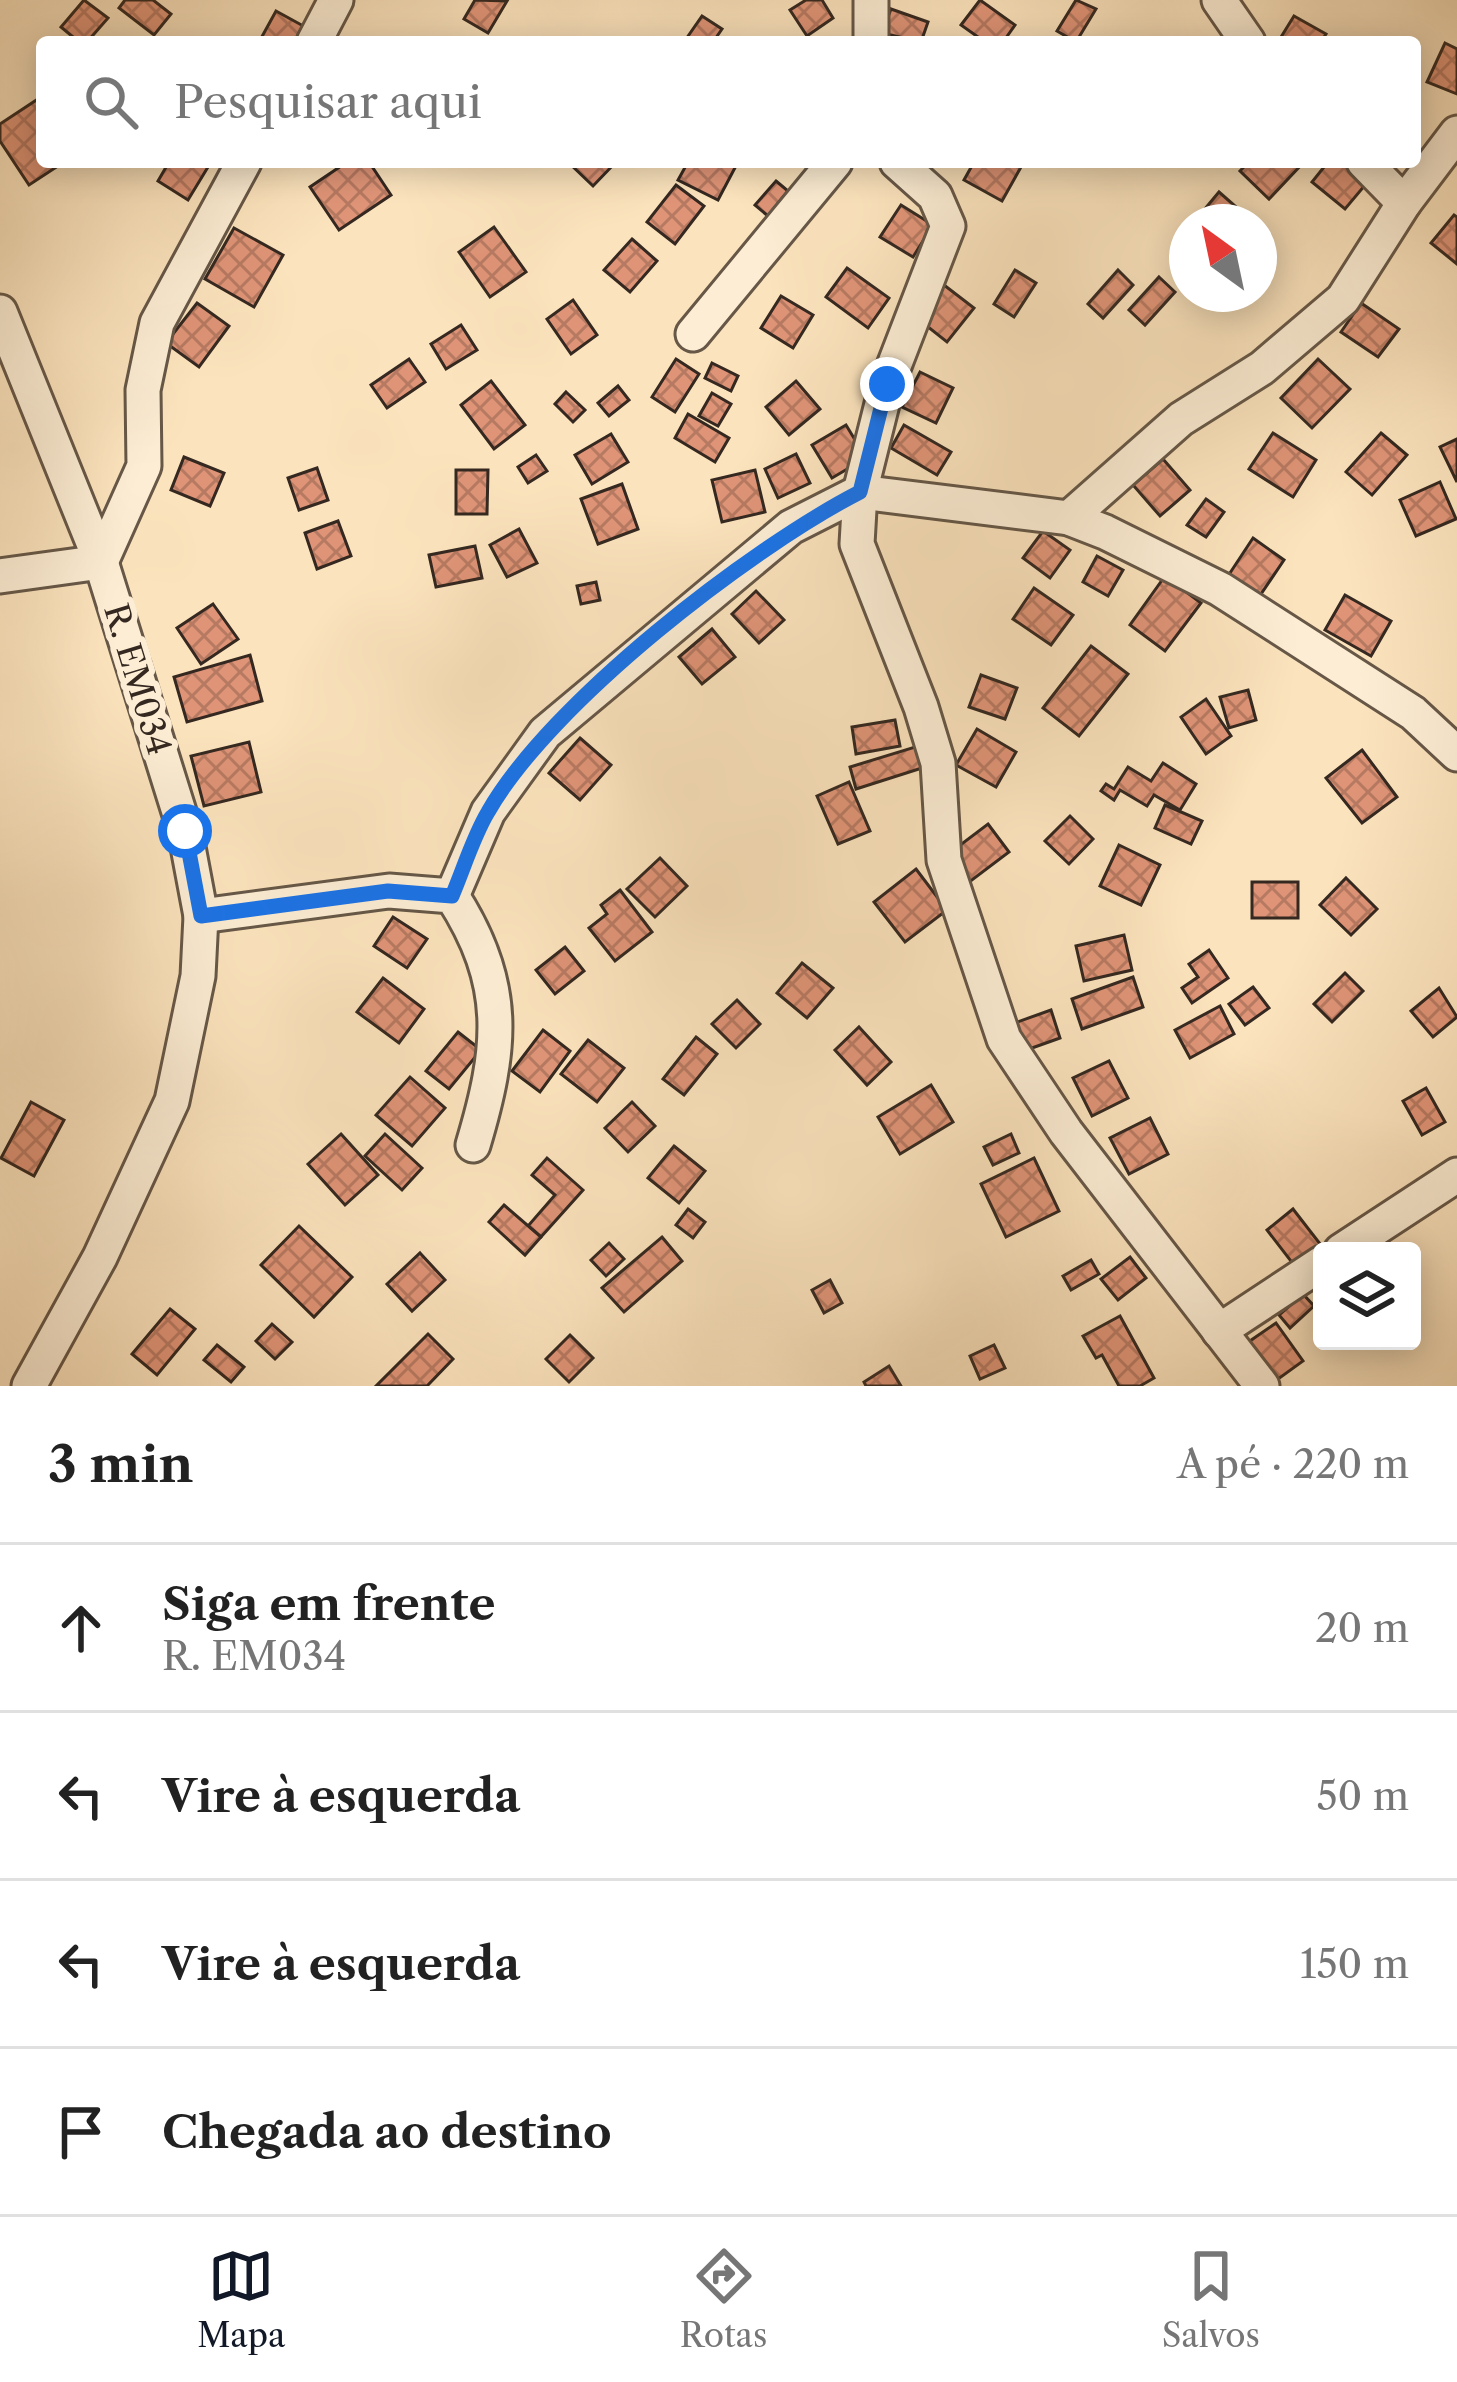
<!DOCTYPE html>
<html lang="pt">
<head>
<meta charset="utf-8">
<style>
	:root { --surface:#fff; --page:#f2f2f2; --text:#222; --muted:#767676; --line:#e0e0e0; --accent:#111827 }
	body { margin:0; font-family:"Libre Caslon Text",serif; background:var(--page); color:var(--text) }
	.controls { position:absolute; right:36px; bottom:36px; display:grid; overflow:hidden; border-radius:12px; box-shadow:0 6px 30px #0003 }
	.controls button { width:108px; height:108px; display:grid; place-items:center; padding:0; border:0; border-bottom:3px solid var(--line); background:var(--surface); color:var(--text); font:60px sans-serif }
	.compass { position:absolute; left:1169px; top:204px; width:108px; height:108px; border-radius:50%; background:var(--surface); box-shadow:0 6px 30px #0003; rotate:327deg }
	.stop { position:absolute; width:36px; height:36px; margin:-27px; border:9px solid #1a73e8; border-radius:50%; background:#fff }
	.stop.end { background:#1a73e8; border-color:#fff; box-shadow:0 3px 12px #0008 }
	.list { margin:0; padding:0; list-style:none }
	h2 { display:flex; justify-content:space-between; align-items:center; height:156px; margin:0; padding:0 48px; font-size:51px }
	h2 small { font-size:39px; font-weight:400; color:var(--muted) }
	.list li { display:grid; grid-template-columns:78px 1fr auto; gap:36px; align-items:center; box-sizing:border-box; height:168px; padding:0 48px; border-top:3px solid var(--line) }
	.list b { display:block; font-size:45px; white-space:nowrap }
	.list p { margin:0; font-size:39px; white-space:nowrap; color:var(--muted) }
	.list em { font-size:39px; font-style:normal; color:var(--muted) }
	.icon { flex:none; width:66px; height:66px; fill:none; stroke:currentColor; stroke-width:2; stroke-linecap:round; stroke-linejoin:round }
	.map { position:relative; flex:none; width:1457px; height:1386px; overflow:hidden }
	.search { position:absolute; background:var(--surface); box-shadow:0 6px 30px #0003; left:36px; right:36px; top:36px; height:132px; display:flex; align-items:center; gap:30px; box-sizing:border-box; padding:0 42px; border-radius:12px; color:var(--muted); font-size:45px }
	.sheet { height:828px; background:var(--surface) }
	nav { display:flex; justify-content:space-around; align-items:center; box-sizing:border-box; height:168px; border-top:3px solid var(--line); background:var(--surface); font-size:33px; color:var(--muted) }
	nav a { display:grid; justify-items:center; gap:6px }
	nav .on { color:var(--accent) }
	.map>svg:first-child { display:block }
	.building { fill:url(#building-cross-hatch); stroke:#342820; stroke-width:3 }
	.lines { fill:none; stroke-linecap:round; stroke-linejoin:round }
	.minor-casing { stroke:#665747; stroke-width:39 }
	.minor { stroke:#fcedd4; stroke-width:33 }
	.route { stroke:#1a73e8; stroke-width:15 }
	.labels { text-anchor:middle; stroke-width:12; stroke-linejoin:round; paint-order:stroke }
	.street-label { font-size:33px; fill:#342820; stroke:#fcedd4 }
</style>
</head>
<body>
<div class="map">
<svg width="1457" height="1386" viewBox="0 0 1457 1386">
	<defs>
		<pattern id="building-cross-hatch" width="8" height="8" patternUnits="userSpaceOnUse" patternTransform="scale(3)"><rect width="8" height="8" fill="#df9477"/><path d="M0 0l8 8M0 8l8-8" fill="none" stroke="#b67961"/></pattern>
	</defs>
	<rect width="100%" height="100%" fill="#fbe3bd"/>
	<filter id="stains"><feTurbulence type="fractalNoise" baseFrequency=".00167" numOctaves="4"/><feColorMatrix values="0 0 0 0 .2 0 0 0 0 .09 0 0 0 0 .02 0 0 0 .5 -.17"/></filter>
	<radialGradient id="worn" r=".72"><stop offset=".6" stop-color="#630" stop-opacity="0"/><stop offset="1" stop-color="#630" stop-opacity=".3"/></radialGradient>
	<!-- building -->
	<g class="building">
		<polygon points="84,0 108,18 87,42 79,42 61,27"/>
		<polygon points="125,0 153,0 171,14 154,35 119,8"/>
		<polygon points="475,0 507,1 488,33 464,19"/>
		<polygon points="806,0 822,0 833,18 807,36 790,10"/>
		<polygon points="980,0 1015,25 1003,42 985,42 961,25"/>
		<polygon points="1076,0 1096,9 1076,42 1057,31"/>
		<polygon points="891,9 928,22 921,42 882,33"/>
		<polygon points="276,11 307,28 299,42 259,42"/>
		<polygon points="702,16 722,29 713,42 684,42"/>
		<polygon points="1294,16 1326,34 1321,42 1278,42"/>
		<polygon points="1445,43 1457,49 1457,94 1427,82"/>
		<polygon points="38,99 42,162 64,162 29,185 0,141 0,124"/>
		<polygon points="169,162 211,162 188,200 158,181"/>
		<polygon points="347,162 369,162 391,195 339,230 310,187"/>
		<polygon points="568,162 616,162 593,186"/>
		<polygon points="688,162 738,162 718,200 678,180"/>
		<polygon points="974,162 1021,167 1002,201 964,180"/>
		<polygon points="1249,162 1304,162 1269,199 1240,171"/>
		<polygon points="1328,162 1352,162 1371,178 1345,209 1312,182"/>
		<polygon points="776,181 788,191 768,216 755,205"/>
		<polygon points="676,185 704,206 675,244 647,222"/>
		<polygon points="1219,192 1251,220 1249,222 1194,222"/>
		<polygon points="901,205 933,225 913,257 880,237"/>
		<polygon points="1454,215 1457,217 1457,264 1431,243"/>
		<polygon points="494,227 526,272 490,297 459,252"/>
		<polygon points="234,228 283,255 254,307 205,279"/>
		<polygon points="632,239 657,261 630,292 604,270"/>
		<polygon points="847,268 889,298 868,328 826,297"/>
		<polygon points="1015,270 1036,283 1014,317 994,304"/>
		<polygon points="1118,270 1133,285 1103,318 1088,304"/>
		<polygon points="1159,277 1175,292 1145,325 1129,310"/>
		<polygon points="944,285 974,308 947,342 918,319"/>
		<polygon points="781,296 813,315 793,348 761,328"/>
		<polygon points="573,300 597,335 571,354 547,319"/>
		<polygon points="197,303 229,326 199,367 166,343"/>
		<polygon points="1361,303 1399,329 1378,357 1341,332"/>
		<polygon points="461,325 477,350 446,369 431,344"/>
		<polygon points="409,359 425,382 387,408 371,385"/>
		<polygon points="676,359 699,374 675,412 652,397"/>
		<polygon points="1318,359 1350,389 1312,428 1281,398"/>
		<polygon points="712,363 738,376 731,391 705,378"/>
		<polygon points="920,372 953,388 936,423 902,407"/>
		<polygon points="491,381 525,425 494,449 461,405"/>
		<polygon points="796,381 820,409 789,435 766,407"/>
		<polygon points="618,386 629,400 609,416 598,403"/>
		<polygon points="566,392 585,410 573,422 555,404"/>
		<polygon points="712,393 731,404 718,426 699,416"/>
		<polygon points="688,414 729,438 715,462 675,438"/>
		<polygon points="846,425 866,458 832,478 812,445"/>
		<polygon points="904,425 951,452 937,475 891,448"/>
		<polygon points="1273,433 1316,460 1293,497 1249,469"/>
		<polygon points="1381,433 1407,455 1372,495 1346,472"/>
		<polygon points="611,434 628,462 592,484 575,455"/>
		<polygon points="1457,439 1457,482 1440,447"/>
		<polygon points="796,454 810,483 778,498 765,469"/>
		<polygon points="536,455 547,471 528,483 518,467"/>
		<polygon points="184,457 224,473 210,506 171,490"/>
		<polygon points="1163,459 1190,490 1160,516 1133,485"/>
		<polygon points="317,468 328,500 299,510 288,478"/>
		<polygon points="456,470 488,470 487,514 456,514"/>
		<polygon points="755,470 765,512 722,522 712,480"/>
		<polygon points="1440,482 1456,519 1416,536 1400,500"/>
		<polygon points="622,484 638,529 598,544 581,499"/>
		<polygon points="1206,499 1224,512 1206,537 1187,525"/>
		<polygon points="338,521 351,556 317,569 305,533"/>
		<polygon points="519,529 537,563 507,577 490,545"/>
		<polygon points="1043,531 1070,550 1050,578 1023,558"/>
		<polygon points="1253,538 1284,560 1257,600 1226,579"/>
		<polygon points="475,546 482,578 436,587 429,555"/>
		<polygon points="1097,556 1123,570 1108,596 1083,582"/>
		<polygon points="1165,576 1201,603 1165,651 1130,625"/>
		<polygon points="596,582 600,600 581,604 577,586"/>
		<polygon points="1034,588 1073,615 1051,645 1013,619"/>
		<polygon points="756,591 784,620 759,643 732,614"/>
		<polygon points="1345,595 1391,621 1371,656 1325,630"/>
		<polygon points="213,604 238,639 201,664 177,628"/>
		<polygon points="712,629 735,657 702,684 679,657"/>
		<polygon points="1091,646 1128,674 1079,736 1043,708"/>
		<polygon points="250,655 262,701 187,722 174,677"/>
		<polygon points="981,675 1017,688 1005,719 969,707"/>
		<polygon points="1248,690 1256,720 1229,728 1220,697"/>
		<polygon points="1206,699 1231,736 1206,754 1181,717"/>
		<polygon points="895,720 900,746 856,754 852,727"/>
		<polygon points="977,729 1016,752 996,787 956,765"/>
		<polygon points="580,738 611,765 580,800 549,773"/>
		<polygon points="249,742 261,792 204,806 191,756"/>
		<polygon points="915,747 922,768 856,789 850,767"/>
		<polygon points="1362,750 1397,797 1362,823 1326,778"/>
		<polygon points="1163,763 1196,784 1180,810 1154,795 1147,806 1120,790 1114,800 1101,791 1106,784 1114,789 1128,767 1151,781"/>
		<polygon points="849,782 870,831 838,844 817,796"/>
		<polygon points="1165,805 1202,821 1191,844 1155,828"/>
		<polygon points="1070,816 1093,839 1069,864 1045,841"/>
		<polygon points="988,824 1009,852 968,883 947,855"/>
		<polygon points="1119,845 1160,865 1141,905 1100,886"/>
		<polygon points="660,858 687,886 655,917 627,889"/>
		<polygon points="916,869 947,910 905,942 874,902"/>
		<polygon points="1346,878 1377,909 1351,935 1320,905"/>
		<rect x="1252" y="882" width="46" height="36"/>
		<polygon points="620,890 652,932 615,961 589,928 607,914 601,905"/>
		<polygon points="393,917 427,939 407,968 374,946"/>
		<polygon points="1124,935 1132,970 1084,981 1076,946"/>
		<polygon points="565,947 584,971 555,994 536,970"/>
		<polygon points="1209,950 1228,978 1192,1003 1182,988 1198,977 1189,964"/>
		<polygon points="802,963 833,988 807,1018 777,993"/>
		<polygon points="1345,973 1363,991 1332,1022 1314,1004"/>
		<polygon points="1133,977 1143,1007 1082,1029 1072,999"/>
		<polygon points="383,978 424,1009 399,1043 357,1012"/>
		<polygon points="1253,987 1269,1008 1245,1025 1229,1004"/>
		<polygon points="1439,988 1457,1017 1433,1037 1411,1011"/>
		<polygon points="737,1000 760,1024 736,1048 712,1024"/>
		<polygon points="1220,1006 1234,1034 1190,1058 1175,1030"/>
		<polygon points="1051,1010 1060,1038 1018,1053 1009,1025"/>
		<polygon points="859,1027 891,1062 867,1085 835,1050"/>
		<polygon points="543,1030 570,1051 540,1092 512,1071"/>
		<polygon points="458,1032 481,1050 449,1089 426,1071"/>
		<polygon points="696,1037 717,1054 684,1095 663,1079"/>
		<polygon points="588,1040 624,1068 597,1102 561,1074"/>
		<polygon points="1109,1061 1128,1098 1092,1116 1073,1078"/>
		<polygon points="410,1077 445,1108 412,1146 376,1115"/>
		<polygon points="931,1085 953,1122 900,1154 878,1117"/>
		<polygon points="1426,1088 1445,1122 1422,1135 1403,1101"/>
		<polygon points="31,1102 64,1120 34,1176 1,1158"/>
		<polygon points="632,1102 655,1126 628,1152 605,1128"/>
		<polygon points="1150,1118 1168,1154 1129,1174 1110,1138"/>
		<polygon points="341,1134 378,1175 345,1205 308,1164"/>
		<polygon points="385,1134 422,1168 402,1190 365,1156"/>
		<polygon points="1011,1134 1019,1153 993,1165 984,1147"/>
		<polygon points="674,1146 705,1171 679,1203 648,1178"/>
		<polygon points="547,1158 583,1190 541,1237 528,1226 555,1195 532,1175"/>
		<polygon points="1034,1158 1059,1211 1006,1237 981,1184"/>
		<polygon points="504,1205 541,1237 525,1255 489,1222"/>
		<polygon points="688,1209 705,1222 693,1238 676,1225"/>
		<polygon points="1293,1209 1324,1249 1297,1269 1267,1230"/>
		<polygon points="299,1226 352,1277 314,1317 261,1265"/>
		<polygon points="662,1237 682,1261 624,1312 602,1288"/>
		<polygon points="609,1243 624,1259 606,1276 591,1260"/>
		<polygon points="420,1253 445,1280 412,1311 387,1284"/>
		<polygon points="1130,1257 1146,1278 1118,1300 1101,1279"/>
		<polygon points="1091,1260 1099,1274 1071,1290 1063,1276"/>
		<polygon points="830,1280 842,1303 824,1313 812,1290"/>
		<polygon points="1303,1294 1314,1306 1290,1328 1279,1315"/>
		<polygon points="170,1309 195,1329 157,1375 132,1354"/>
		<polygon points="1120,1316 1154,1378 1140,1386 1119,1386 1102,1355 1096,1358 1083,1336"/>
		<polygon points="1276,1323 1303,1361 1274,1382 1247,1343"/>
		<polygon points="272,1324 292,1342 275,1359 256,1341"/>
		<polygon points="428,1334 453,1359 427,1386 376,1386"/>
		<polygon points="570,1335 593,1358 569,1382 546,1359"/>
		<polygon points="217,1345 244,1367 231,1382 204,1360"/>
		<polygon points="994,1345 1005,1368 980,1379 970,1356"/>
		<polygon points="889,1366 901,1386 866,1386 864,1382"/>
	</g>
	<g class="lines">
		<defs>
			<g id="minor">
				<polyline points="1219,0 1248,42"/>
				<polyline points="314,42 336,0"/>
				<polyline points="871,42 871,0"/>
				<polyline points="897,162 935,196 948,226 887,384 860,492 857,544 921,707 938,763 944,860 1004,1039 1066,1132 1262,1386"/>
				<polyline points="1364,162 1404,203"/>
				<polyline points="0,312 101,562 185,831 201,916 198,976 172,1101 100,1257 29,1386"/>
				<polyline points="693,334 835,162"/>
				<polyline points="1069,518 1181,419 1262,368 1343,299 1404,203 1457,133"/>
				<polyline points="0,576 101,562 144,466 143,390 157,323 244,162"/>
				<polyline points="452,896 488,812 545,733 791,527 860,492 1069,518 1105,532 1220,589 1413,713 1457,754"/>
				<path d="M201,916L389,891L452,896C509,984 502,1048 473,1145"/>
				<polyline points="1341,1251 1457,1175"/>
				<polyline points="1219,1331 1322,1263"/>
			</g>
		</defs>
		<!-- minor casing -->
		<use href="#minor" class="minor-casing"/>
		<!-- minor -->
		<use href="#minor" class="minor"/>
	</g>
	<g class="lines">
		<!-- route -->
		<path class="route" d="M185,831L201,916L388,891L452,896C464,868 473,837 488,812C550,703 749,549 860,492L887,384"/>
	</g>
	<g class="labels">
		<!-- street labels -->
		<g class="street-label">
			<text transform="translate(138 679) rotate(73)" y="12">R. EM034</text>
		</g>
	</g>
	<rect width="100%" height="100%" filter="url(#stains)"/>
	<rect width="100%" height="100%" fill="url(#worn)"/>
</svg>
<div class="controls">
<button><svg class="icon" aria-label="layers" viewBox="0 0 24 24"><path d="M12 4l9 5-9 5-9-5zM3 14l9 5 9-5"/></svg></button>
</div>
<svg class="compass" viewBox="-18 -18 36 36"><path d="M0-13l5 13h-10z" fill="#e53935"/><path d="M0 13l5-13h-10z" fill="#767676"/></svg>
<div class="stop" style="left:185px;top:831px"></div>
<div class="stop end" style="left:887px;top:384px"></div>
<div class="search"><svg class="icon" aria-label="search" viewBox="0 0 24 24"><circle cx="10" cy="10" r="6"/><path d="M15 15l6 6"/></svg>Pesquisar aqui</div>
</div>
<section class="sheet">
<h2>3 min<small>A pé · 220 m</small></h2>
<ul class="list">
<li><svg class="icon" aria-label="ahead" viewBox="0 0 24 24"><path d="M12 20V5M6 11l6-6 6 6"/></svg><div><b>Siga em frente</b><p>R. EM034</p></div><em>20 m</em></li>
<li><svg class="icon" aria-label="left" viewBox="0 0 24 24"><path d="M17 20v-9H6M10 6l-5 5 5 5"/></svg><div><b>Vire à esquerda</b></div><em>50 m</em></li>
<li><svg class="icon" aria-label="left" viewBox="0 0 24 24"><path d="M17 20v-9H6M10 6l-5 5 5 5"/></svg><div><b>Vire à esquerda</b></div><em>150 m</em></li>
<li><svg class="icon" aria-label="arrive" viewBox="0 0 24 24"><path d="M6 21V4h12l-3 4 3 4H6"/></svg><div><b>Chegada ao destino</b></div></li>
</ul>
</section>
<nav>
<a class="on"><svg class="icon" aria-label="map" viewBox="0 0 24 24"><path d="M3 6l6-2 6 2 6-2v14l-6 2-6-2-6 2zM9 4v14M15 6v14"/></svg>Mapa</a>
<a><svg class="icon" aria-label="directions" viewBox="0 0 24 24"><path d="M12 3l9 9-9 9-9-9zM9 14v-3h6M13 9l2 2-2 2"/></svg>Rotas</a>
<a><svg class="icon" aria-label="saved" viewBox="0 0 24 24"><path d="M7 4h10v16l-5-4-5 4z"/></svg>Salvos</a>
</nav>
</body>
</html>
